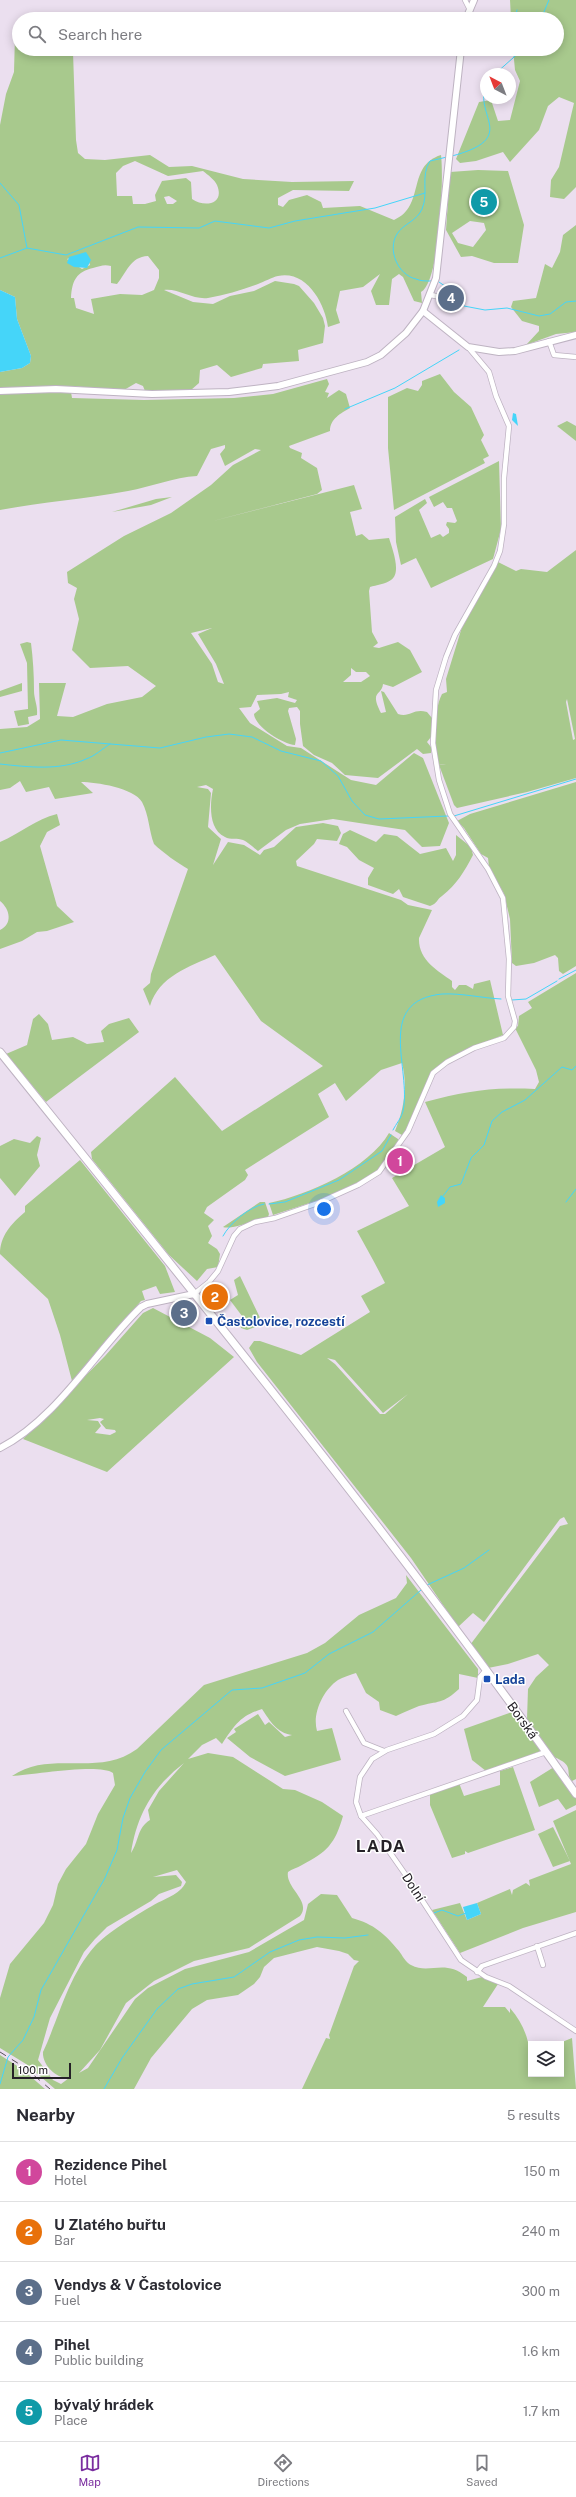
<!DOCTYPE html>
<html lang="en">
<head>
<meta charset="utf-8">
<style>
	:root { --surface:#fff; --page:#f2f2f3; --text:#2b2b33; --muted:#7c7c81; --line:#e1e1e2; --accent:#7a2d9f }
	body { margin:0; font-family:"Public Sans",sans-serif; background:var(--page); color:var(--text) }
	.controls { position:absolute; right:12px; bottom:12px; display:grid; overflow:hidden; border-radius:0px; box-shadow:0 2px 10px #0003 }
	.controls button { width:36px; height:36px; display:grid; place-items:center; padding:0; border:0; border-bottom:1px solid var(--line); background:var(--surface); color:var(--text); font:20px sans-serif }
	.compass { position:absolute; left:480px; top:68px; width:36px; height:36px; border-radius:50%; background:var(--surface); box-shadow:0 2px 10px #0003; rotate:318deg }
	.scale { position:absolute; left:12px; bottom:10px; width:59px; box-sizing:border-box; padding-left:4px; border:2px solid #252127; border-top:0; font-size:11px; line-height:14px; white-space:nowrap; color:#252127; -webkit-text-stroke:3px #fff; paint-order:stroke }
	.you { position:absolute; left:324px; top:1209px; width:14px; height:14px; margin:-10px; border:3px solid #fff; border-radius:50%; background:#1a73e8; box-shadow:0 0 0 6px #1a73e833 }
	.badge { display:grid; place-items:center; width:26px; height:26px; border-radius:50%; background:var(--accent); color:#fff; font-size:13px; font-weight:700 }
	.pin { position:absolute; translate:-50% -50%; border:2px solid #fff; box-shadow:0 1px 4px #0006 }
	.list { margin:0; padding:0; list-style:none }
	h2 { display:flex; justify-content:space-between; align-items:center; height:52px; margin:0; padding:0 16px; font-size:17px }
	h2 small { font-size:13px; font-weight:400; color:var(--muted) }
	.list li { display:grid; grid-template-columns:26px 1fr auto; gap:12px; align-items:center; box-sizing:border-box; height:60px; padding:0 16px; border-top:1px solid var(--line) }
	.list b { display:block; font-size:15px; white-space:nowrap }
	.list p { margin:0; font-size:13px; white-space:nowrap; color:var(--muted) }
	.list em { font-size:13px; font-style:normal; color:var(--muted) }
	.icon { flex:none; width:22px; height:22px; fill:none; stroke:currentColor; stroke-width:2; stroke-linecap:round; stroke-linejoin:round }
	.map { position:relative; flex:none; width:576px; height:2089px; overflow:hidden }
	.search { position:absolute; background:var(--surface); box-shadow:0 2px 10px #0003; left:12px; right:12px; top:12px; height:44px; display:flex; align-items:center; gap:10px; box-sizing:border-box; padding:0 14px; border-radius:22px; color:var(--muted); font-size:15px }
	.sheet { height:352px; background:var(--surface) }
	nav { display:flex; justify-content:space-around; align-items:center; box-sizing:border-box; height:56px; border-top:1px solid var(--line); background:var(--surface); font-size:11px; color:var(--muted) }
	nav a { display:grid; justify-items:center; gap:2px }
	nav .on { color:var(--accent) }
	.map>svg:first-child { display:block }
	.green { fill:#a8c98d; fill-rule:evenodd }
	.water { fill:#45d5f9 }
	.lines { fill:none; stroke-linecap:round; stroke-linejoin:round }
	.stream { stroke:#45d5f9; stroke-width:1 }
	.minor-casing { stroke:#beb3c2; stroke-width:6 }
	.tertiary-casing { stroke:#beb3c2; stroke-width:8 }
	.primary-casing { stroke:#beb3c2; stroke-width:9 }
	.minor { stroke:#fff; stroke-width:4.5 }
	.tertiary { stroke:#fff; stroke-width:6 }
	.primary { stroke:#fff; stroke-width:7 }
	.rail { stroke:#575159; stroke-width:1; stroke-dasharray:7 7; stroke-linecap:butt }
	.transit-dot { fill:#1a4fb4; stroke:#fff; stroke-width:1.5 }
	.labels { text-anchor:middle; stroke-width:3; stroke-linejoin:round; paint-order:stroke }
	.transit-label { font-size:13px; font-weight:bold; fill:#164399; stroke:#fff; text-anchor:start }
	.street-label { font-size:13px; fill:#252127; stroke:#fff }
	.district-label { font-size:17px; font-weight:bold; letter-spacing:1px; fill:#252127; stroke:#fff }
</style>
</head>
<body>
<div class="map">
<svg width="576" height="2089" viewBox="0 0 576 2089">
	<rect width="100%" height="100%" fill="#ebdfef"/>
	<!-- green -->
	<g class="green">
		<polygon points="510,0 576,0 576,187 564,199 550,197 551,180 559,167 574,103 559,97 548,106 539,130 510,162 503,152 476,161 460,163 456,159 479,102 491,100 498,121 510,120 520,81 515,70 513,49 557,49 557,19 511,19"/>
		<path d="M19,32V49H58L57,52L61,55L65,52H73L76,140L78,153L85,159L105,160L150,155L169,167L192,166L243,179L292,182L354,181L349,191L293,190L278,198V205L283,207L289,200L307,195L321,202L323,208L360,206L394,220C426,206 406,166 441,155C444,178 440,282 421,292L422,303L414,301L403,277L399,274L392,279L389,305H376L371,291L380,274L363,287L340,291L336,310L340,323L328,327C325,304 307,270 278,276C272,277 264,282 258,284C242,290 225,295 208,298C193,300 178,288 164,290L193,302L213,304L230,296L254,291L275,281L294,284L299,286L314,303L323,318L325,326L323,343L298,350L299,361L263,364L262,368L231,377L217,365L200,370L199,383L191,390L145,391L143,386L136,383L124,390L70,386L72,398L144,400L234,398L273,394L327,379L329,384L325,392L329,393L327,398L339,390L346,394L350,408C341,413 330,419 330,431L289,446L290,448L302,453L301,458L317,468L322,490L317,494L209,522L354,485L362,509L350,512L356,536L362,534L369,540L389,538C392,548 402,573 391,580C386,584 376,585 370,587L369,591L372,632L378,643L373,647L379,648L398,642L410,650L422,672L393,687L383,684C382,696 369,690 381,713L386,712L381,691L384,692L398,714C410,718 413,708 427,712L432,718L431,737L427,742L431,747V753L423,754L417,749L378,778L345,775L332,763L314,755L303,746L300,724V711L297,707L289,708L288,711L296,739L295,745C283,744 255,727 254,714L260,709L257,701L277,698L295,703L297,700L288,697L289,692L281,694L257,695L251,707L239,708L250,723L287,746L301,748L351,780L376,785L414,753L423,758L449,823L440,846L422,847L405,830L333,819L300,824L286,830L258,851C254,848 248,842 243,840C238,838 230,840 225,837C208,829 210,803 213,789L206,785L197,787L208,789L211,793L208,827L221,839L213,865L228,842L244,845L260,855L264,850L274,847L296,827L323,823L338,826L341,833L337,841L317,839L314,844L296,861L297,866L401,900L408,905L432,910L419,938C418,960 438,971 452,981V987L455,990L459,985H466L473,989L474,984L490,980L503,1035L469,1049L432,1071L406,1132L402,1135L395,1131C404,1109 408,1086 402,1063L381,1070L346,1101L335,1083L318,1094L329,1117L245,1170L248,1175L245,1180L207,1207L204,1213L214,1220L208,1226L212,1236L208,1243L217,1249L220,1254L218,1267L207,1269L197,1281L169,1255L92,1159L91,1152L175,1077L222,1131L323,1066L261,1021L215,955C189,967 159,976 150,1006L143,989L150,983L151,974L188,869C179,864 162,852 154,844C149,831 149,815 142,802C134,788 96,782 81,782L93,793L55,799L49,787L26,792L20,781L10,788L0,790V729L27,727L40,719L39,683H66L57,716L73,717L107,704L142,697L156,686L128,666L90,668L72,650L79,619L74,599L77,588L68,583L67,572L124,536L171,513L211,485L233,465L261,450L255,449L225,466L220,454L225,448V445L211,449L197,476C174,477 151,487 128,491C85,499 43,502 0,510V372L22,368L30,363L31,356L17,319L15,297L0,290V125L6,94L14,72L15,35ZM135,161L168,176L203,171C208,175 215,180 217,185C225,204 205,208 192,199L191,182L186,178L162,181L155,195L156,201L145,204H133L132,196H117L116,173L123,166ZM169,196L177,201L173,204H167L164,197ZM86,253L90,265L82,269L67,259ZM148,256L159,270V278L154,290L142,295L120,294L91,299L94,314L76,308L74,298H71C72,281 76,272 93,268C100,266 104,264 111,266V283L117,284C127,272 130,257 148,256ZM212,628L198,634L216,664L224,684L218,682L212,664L191,633ZM351,668L356,672H366L370,676L361,682H343L351,675Z"/>
		<path d="M478,170L508,171L524,225L518,263H494L472,256L461,257L446,230L450,172ZM470,221L484,223L486,230L473,247L458,243L452,233Z"/>
		<polygon points="576,225 576,332 556,334 526,345 539,331 539,326 522,321 511,307 513,301 536,298 545,264 552,268 560,252 563,235"/>
		<polygon points="440,374 454,392 471,407 484,435 481,440 489,456 483,459 485,463 394,510 388,448 388,397 407,388 418,391 422,385 422,381"/>
		<polygon points="567,421 576,426 576,441 557,426"/>
		<polygon points="499,461 501,529 493,559 431,588 416,558 401,565 396,542 395,517 425,499 427,503 419,510 431,538 440,534 443,537 449,533 449,529 446,525 447,522 455,523 457,521 452,508 447,508 443,502 434,507 429,497"/>
		<polygon points="172,497 151,505 112,512 156,499"/>
		<path d="M576,550V778L527,792L457,808L454,805L439,765L446,764L438,765C435,746 433,711 442,694L447,692L446,679L462,627L498,562L516,571L521,569L547,572ZM567,699L575,739L573,740L566,702Z"/>
		<path d="M27,642L31,643C33,659 34,675 34,691C34,699 38,706 37,715L28,717L29,724L18,726L14,711L28,709L27,663L20,644Z"/>
		<polygon points="22,683 22,691 0,697 0,691"/>
		<polygon points="576,782 576,966 563,974 559,971 558,958 555,955 534,963 516,966 512,963 510,919 504,894 489,867 488,858 481,854 464,828 457,821 470,814"/>
		<path d="M57,814L60,825L47,832L40,846L57,906L74,922L47,931L37,932L22,941L0,949V930C13,924 10,909 0,901V842C21,833 36,819 57,814Z"/>
		<path d="M350,830L376,842L384,834L397,836L420,854L446,848L453,861L456,855V835L471,847L473,855C464,872 457,884 442,896C437,899 437,904 430,906L403,897L399,889L393,894L368,885V878L374,868L359,860L347,847L339,844L343,834Z"/>
		<path d="M576,973V1779L572,1781C564,1772 576,1766 554,1757L527,1719L528,1689L536,1677L549,1665L538,1654L508,1664L488,1668L470,1645L560,1526L568,1524L564,1517L560,1519L484,1622L473,1613L458,1627L411,1558L257,1362L249,1348L254,1341H260L301,1355L370,1312L361,1296L385,1283C376,1265 367,1249 357,1231L409,1206L392,1178L445,1147L425,1102C466,1091 492,1087 535,1089L539,1082L536,1070L515,1028L518,1026L519,1016L532,1008L528,1002ZM327,1358L335,1360L383,1413L408,1394L385,1414H380L335,1364Z"/>
		<polygon points="39,1014 48,1024 52,1040 73,1037 87,1044 104,1042 101,1031 109,1024 129,1018 139,1032 46,1102 6,1054 27,1045 33,1019"/>
		<path d="M389,1133L398,1139V1142L379,1170L361,1181L319,1200L273,1215L269,1203C308,1195 369,1168 389,1133Z"/>
		<polygon points="37,1136 41,1138 37,1155 40,1166 15,1196 0,1178 0,1146 14,1139 30,1143"/>
		<path d="M80,1160L165,1266L175,1292L160,1294L156,1286L142,1291L145,1300L141,1301L72,1381L60,1335L48,1299L0,1254C0,1236 11,1224 25,1212V1206Z"/>
		<path d="M260,1202H265L269,1214L268,1217C257,1220 231,1230 223,1227Z"/>
		<polygon points="240,1276 263,1324 247,1330 241,1328 240,1324 243,1323 242,1316 230,1300 238,1295 234,1280"/>
		<path d="M153,1308L210,1338L234,1357L107,1472L23,1439L105,1356L143,1313ZM100,1418L104,1419L100,1422L106,1429L115,1430L116,1432L110,1435L95,1433L101,1426L98,1421L87,1420Z"/>
		<path d="M406,1575L478,1669V1678L459,1674V1689C443,1704 438,1701 419,1706C411,1709 403,1713 396,1716L380,1710L379,1702L366,1693L356,1673C350,1675 343,1677 338,1680C323,1690 312,1714 317,1731L332,1728L341,1760L285,1776L250,1757L227,1738L236,1732L234,1729L258,1714L265,1725L269,1722L285,1737L292,1735C277,1733 270,1721 262,1709C240,1716 235,1725 222,1744L216,1738L202,1745L188,1759L208,1753L233,1757L283,1789L295,1790L322,1802L343,1816C335,1844 327,1852 302,1865C297,1868 292,1869 288,1872C285,1888 312,1901 300,1916L249,1948L194,1961L154,1981L126,2003L100,2050L79,2073L88,2068L135,1999L148,1988L185,1969L249,1952L304,1920L308,1904L321,1894L337,1895L352,1918C374,1924 385,1934 399,1951C402,1955 406,1963 411,1965C430,1975 444,1958 467,1977V1981L482,1977L498,1984L483,2007H505L510,2013V2008C528,2029 531,2048 531,2074H561V2044H557L572,2038L576,2089H302L326,2038L330,2039L329,2035L354,1966L359,1961L354,1960L348,1954L339,1951L317,1947L274,1958L264,1967L260,1977L254,1984L238,1995L207,2000L192,2009L151,2058L134,2089H55L26,2064L0,2048V1998L10,1964L44,1923L53,1905L58,1884L66,1869L86,1844L98,1814L115,1785L113,1773C99,1763 33,1775 12,1776C51,1749 97,1778 137,1749L204,1685L307,1653L325,1643L359,1615L396,1598L407,1583ZM184,1763L159,1791L148,1810L150,1820C137,1828 139,1841 131,1853C137,1814 153,1787 184,1763ZM177,1870L186,1882C180,1895 163,1899 152,1906C136,1915 107,1933 95,1946C68,1976 59,2018 43,2052C42,2065 57,2079 69,2078L61,2084L53,2080L38,2060L50,2018L84,1952L95,1939L107,1927L151,1901L159,1894L181,1886L182,1882L176,1875L153,1877Z"/>
		<polygon points="512,1712 541,1751 486,1771 472,1760 464,1729"/>
		<polygon points="513,1767 535,1830 468,1853 465,1851 465,1854 452,1858 430,1805 430,1794 459,1783 464,1796 500,1785 500,1771"/>
		<polygon points="554,1767 576,1797 576,1805 566,1810 558,1799 539,1807 530,1782"/>
		<polygon points="576,1810 576,1912 523,1928 460,1953 432,1910 460,1903 467,1920 481,1914 477,1903 510,1889 512,1895 513,1890 526,1883 530,1886 529,1880 571,1864 553,1821"/>
		<polygon points="553,1827 570,1861 553,1867 538,1834"/>
		<polygon points="0,2055 22,2069 45,2089 0,2089"/>
	</g>
	<!-- water -->
	<g class="water">
		<polygon points="86,252 91,260 87,268 74,267 67,263 69,257"/>
		<polygon points="0,290 15,297 17,319 31,356 30,363 22,368 0,372"/>
		<polygon points="513,413 516,414 518,426 512,420"/>
		<polygon points="441,1195 445,1198 445,1203 438,1207 437,1202"/>
		<polygon points="477,1903 481,1914 467,1920 463,1907"/>
	</g>
	<g class="lines">
		<!-- stream -->
		<g class="stream">
			<polyline points="515,19 517,10"/>
			<polyline points="541,19 549,0"/>
			<polyline points="514,49 514,56"/>
			<polyline points="495,74 523,49"/>
			<path d="M452,156C520,138 473,116 486,85"/>
			<polyline points="0,183 19,205 27,248"/>
			<polyline points="0,258 27,248 66,255 138,227 199,228 215,221 269,228 295,221 375,208 425,193"/>
			<path d="M431,281C426,281 420,281 416,279C398,275 387,250 397,234C403,224 417,221 422,209C429,193 420,176 430,161L447,157"/>
			<polyline points="439,282 452,291"/>
			<polyline points="454,294 464,306 485,310 507,308 539,316 550,314 566,302 576,301"/>
			<polyline points="345,409 395,388 459,350"/>
			<polyline points="0,753 61,740 160,748 206,737 229,734 252,737 281,751 321,761 338,776 352,801 365,815 379,819 448,816"/>
			<path d="M0,764C28,767 60,771 86,759C95,756 102,749 110,744"/>
			<polyline points="454,816 576,779"/>
			<polyline points="559,979 576,970"/>
			<polyline points="512,1000 526,999 557,981"/>
			<path d="M393,1130C396,1124 402,1117 403,1111C412,1069 374,1001 442,994C461,993 482,998 501,999"/>
			<polyline points="443,1196 450,1187 461,1184 471,1158 484,1145 492,1121 502,1112 525,1100 562,1067 572,1070 576,1066"/>
			<polyline points="566,1202 576,1189"/>
			<polyline points="269,1204 285,1202 339,1180 382,1151 391,1135"/>
			<path d="M223,1236C230,1223 249,1207 264,1204"/>
			<polyline points="427,1585 464,1568 489,1550"/>
			<polyline points="434,1913 442,1910 458,1916 466,1913"/>
			<polyline points="0,2084 8,2057 23,2040 34,2017 41,1990 105,1878 117,1850 123,1818 130,1798 145,1772 161,1750 232,1690 262,1688 305,1673 329,1654 373,1632 421,1590"/>
			<polyline points="104,2089 122,2058 157,2009 178,1989 192,1984 234,1977 270,1952 299,1940 317,1937 345,1938 368,1935"/>
		</g>
		<defs>
			<g id="minor">
				<polyline points="465,0 469,8"/>
				<polyline points="431,295 444,298 455,291"/>
				<polyline points="549,341 554,355 576,357"/>
				<polyline points="194,1294 209,1282 218,1271 234,1236 240,1229 255,1222 275,1218 318,1203 358,1185 379,1172 408,1131 433,1073 447,1062 474,1048 504,1038 514,1027 515,1021 508,996 509,959 503,898 488,869 450,814 439,780 433,743 436,690 446,657 455,635 494,566 500,551 504,524 504,478 509,426 496,396 489,372 468,347"/>
				<polyline points="486,1670 480,1677 477,1700 463,1716 434,1734 387,1750 372,1759 360,1777 356,1802 361,1816 377,1834 405,1874 461,1960 486,1977 509,1986 576,2031"/>
				<polyline points="346,1711 364,1743 384,1751"/>
				<polyline points="361,1816 546,1752"/>
				<polyline points="537,1946 543,1965"/>
				<polyline points="477,1972 482,1966 576,1933"/>
			</g>
			<g id="tertiary">
				<polyline points="466,19 474,0"/>
				<polyline points="423,311 468,347 499,352 515,351 576,335"/>
				<polyline points="0,391 56,389 152,394 229,392 278,386 367,362 381,355 406,333 423,311 436,278 461,49"/>
				<path d="M0,1448C56,1420 97,1349 141,1307L147,1304L194,1294"/>
			</g>
			<path id="primary" d="M0,1052C196,1296 395,1538 576,1794"/>
		</defs>
		<!-- minor casing -->
		<use href="#minor" class="minor-casing"/>
		<!-- tertiary casing -->
		<use href="#tertiary" class="tertiary-casing"/>
		<!-- primary casing -->
		<use href="#primary" class="primary-casing"/>
		<!-- minor -->
		<use href="#minor" class="minor"/>
		<!-- tertiary -->
		<use href="#tertiary" class="tertiary"/>
		<!-- primary -->
		<use href="#primary" class="primary"/>
		<!-- rail -->
		<polyline class="rail" points="0,2052 24,2067 50,2089"/>
	</g>
	<!-- markers -->
	<g class="transit-dot">
		<rect x="205" y="1317" width="8" height="8" rx="2"/>
		<rect x="483" y="1675" width="8" height="8" rx="2"/>
	</g>
	<g class="labels">
		<!-- transit labels -->
		<g class="transit-label">
			<text x="217" y="1326">Častolovice, rozcestí</text>
			<text x="495" y="1684">Lada</text>
		</g>
		<!-- street labels -->
		<g class="street-label">
			<text transform="translate(523 1720) rotate(54)" y="5">Borská</text>
			<text transform="translate(414 1887) rotate(57)" y="5">Dolní</text>
		</g>
		<!-- district labels -->
		<g class="district-label">
			<text x="381" y="1852">LADA</text>
		</g>
	</g>
</svg>
<div class="controls">
<button><svg class="icon" aria-label="layers" viewBox="0 0 24 24"><path d="M12 4l9 5-9 5-9-5zM3 14l9 5 9-5"/></svg></button>
</div>
<svg class="compass" viewBox="-18 -18 36 36"><path d="M0-13l5 13h-10z" fill="#e53935"/><path d="M0 13l5-13h-10z" fill="#7c7c81"/></svg>
<div class="scale">100 m</div>
<div class="you"></div>
<div class="pin badge" style="left:400px;top:1161px;background:#d1479c">1</div>
<div class="pin badge" style="left:215px;top:1297px;background:#e8710a">2</div>
<div class="pin badge" style="left:184px;top:1313px;background:#5c6f8a">3</div>
<div class="pin badge" style="left:451px;top:298px;background:#5c6f8a">4</div>
<div class="pin badge" style="left:484px;top:202px;background:#0f9aa8">5</div>
<div class="search"><svg class="icon" aria-label="search" viewBox="0 0 24 24"><circle cx="10" cy="10" r="6"/><path d="M15 15l6 6"/></svg>Search here</div>
</div>
<section class="sheet">
<h2>Nearby<small>5 results</small></h2>
<ul class="list">
<li><span class="badge" style="background:#d1479c">1</span><div><b>Rezidence Pihel</b><p>Hotel</p></div><em>150 m</em></li>
<li><span class="badge" style="background:#e8710a">2</span><div><b>U Zlatého buřtu</b><p>Bar</p></div><em>240 m</em></li>
<li><span class="badge" style="background:#5c6f8a">3</span><div><b>Vendys &amp; V Častolovice</b><p>Fuel</p></div><em>300 m</em></li>
<li><span class="badge" style="background:#5c6f8a">4</span><div><b>Pihel</b><p>Public building</p></div><em>1.6 km</em></li>
<li><span class="badge" style="background:#0f9aa8">5</span><div><b>bývalý hrádek</b><p>Place</p></div><em>1.7 km</em></li>
</ul>
</section>
<nav>
<a class="on"><svg class="icon" aria-label="map" viewBox="0 0 24 24"><path d="M3 6l6-2 6 2 6-2v14l-6 2-6-2-6 2zM9 4v14M15 6v14"/></svg>Map</a>
<a><svg class="icon" aria-label="directions" viewBox="0 0 24 24"><path d="M12 3l9 9-9 9-9-9zM9 14v-3h6M13 9l2 2-2 2"/></svg>Directions</a>
<a><svg class="icon" aria-label="saved" viewBox="0 0 24 24"><path d="M7 4h10v16l-5-4-5 4z"/></svg>Saved</a>
</nav>
</body>
</html>
